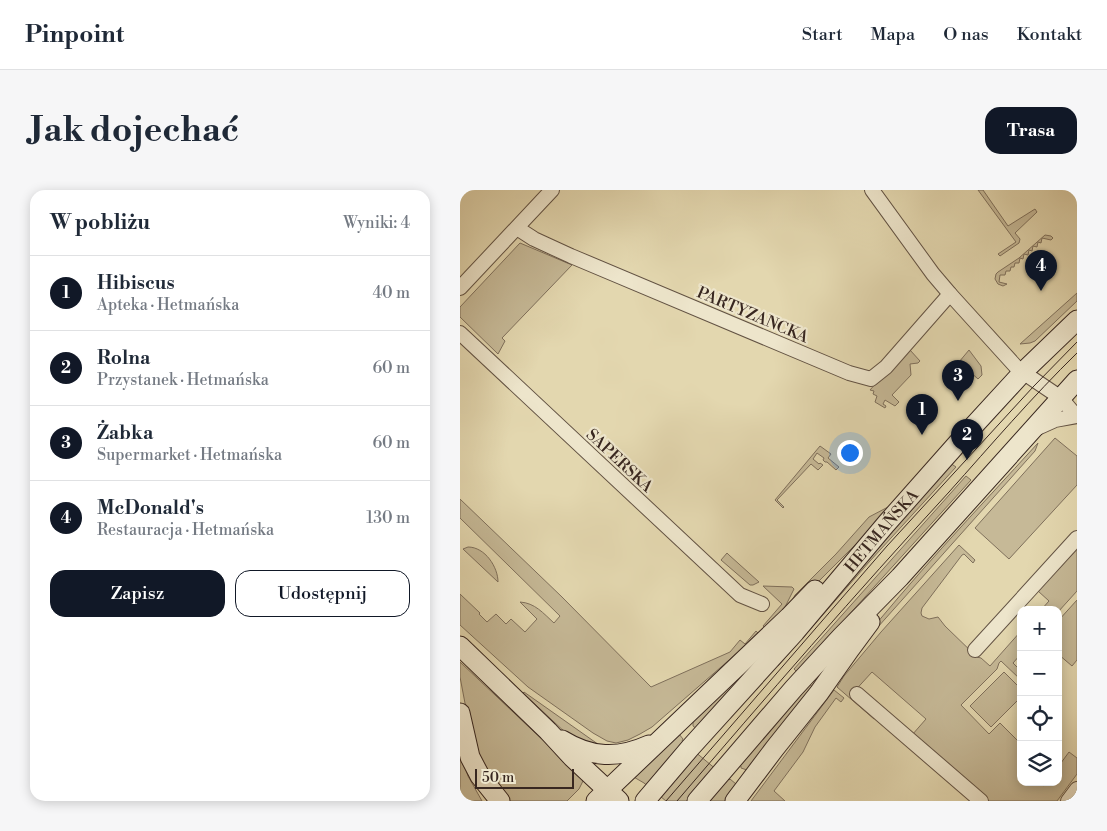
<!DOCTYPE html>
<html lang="pl">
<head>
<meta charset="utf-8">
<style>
	:root { --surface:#fff; --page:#f6f6f7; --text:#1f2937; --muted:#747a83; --line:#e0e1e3; --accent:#111827 }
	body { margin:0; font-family:"Libre Bodoni",serif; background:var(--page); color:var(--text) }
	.controls { position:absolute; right:15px; bottom:15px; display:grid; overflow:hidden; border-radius:10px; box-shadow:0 2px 12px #0003 }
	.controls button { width:45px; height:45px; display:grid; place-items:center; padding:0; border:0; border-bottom:1px solid var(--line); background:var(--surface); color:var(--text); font:25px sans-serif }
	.scale { position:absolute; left:15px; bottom:12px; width:99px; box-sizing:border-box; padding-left:5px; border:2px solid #382720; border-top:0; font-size:14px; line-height:18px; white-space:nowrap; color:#382720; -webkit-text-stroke:4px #ede5cb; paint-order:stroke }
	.you { position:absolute; left:389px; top:262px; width:18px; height:18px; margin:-12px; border:4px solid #fff; border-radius:50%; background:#1a73e8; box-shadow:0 0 0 8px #1a73e833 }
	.badge { display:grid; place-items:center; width:32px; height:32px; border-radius:50%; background:var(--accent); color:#fff; font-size:16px; font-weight:700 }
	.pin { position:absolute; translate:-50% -41px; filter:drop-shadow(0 1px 2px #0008) }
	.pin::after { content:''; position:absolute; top:26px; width:18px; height:15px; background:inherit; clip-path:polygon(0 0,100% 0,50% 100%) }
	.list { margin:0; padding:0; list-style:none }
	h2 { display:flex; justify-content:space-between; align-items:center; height:65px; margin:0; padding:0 20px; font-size:21px }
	h2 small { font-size:16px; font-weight:400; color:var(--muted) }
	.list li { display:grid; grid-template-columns:32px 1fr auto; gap:15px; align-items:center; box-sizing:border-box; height:75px; padding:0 20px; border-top:1px solid var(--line) }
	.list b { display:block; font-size:19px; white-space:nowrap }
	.list p { margin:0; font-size:16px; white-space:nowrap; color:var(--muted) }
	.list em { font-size:16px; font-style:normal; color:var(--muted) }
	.actions { display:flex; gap:10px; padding:15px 20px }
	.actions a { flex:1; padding:11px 0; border:1px solid var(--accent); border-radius:15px; text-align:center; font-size:18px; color:var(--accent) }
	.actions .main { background:var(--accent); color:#fff }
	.icon { flex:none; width:28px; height:28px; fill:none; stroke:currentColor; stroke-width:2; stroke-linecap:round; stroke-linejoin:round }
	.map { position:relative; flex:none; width:617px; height:611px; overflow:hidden; border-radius:15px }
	header { display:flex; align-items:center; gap:30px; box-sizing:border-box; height:70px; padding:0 25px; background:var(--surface); border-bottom:1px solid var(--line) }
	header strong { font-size:24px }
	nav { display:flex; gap:28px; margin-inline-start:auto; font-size:18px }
	.intro { display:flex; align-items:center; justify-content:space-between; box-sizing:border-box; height:120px; padding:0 30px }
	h1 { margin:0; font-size:35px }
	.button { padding:12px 22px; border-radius:15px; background:var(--accent); color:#fff; font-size:18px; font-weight:700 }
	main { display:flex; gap:30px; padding:0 30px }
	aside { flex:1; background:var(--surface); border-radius:15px; box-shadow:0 2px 12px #0003 }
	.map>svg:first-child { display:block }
	.green { fill:#c6b997; stroke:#7f705c }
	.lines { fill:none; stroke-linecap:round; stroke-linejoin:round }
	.minor-casing { stroke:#635344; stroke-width:16 }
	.secondary-casing { stroke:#382720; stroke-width:21 }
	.minor { stroke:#ede5cb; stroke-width:14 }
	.secondary { stroke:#ede5cb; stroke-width:19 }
	.tram { stroke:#382720; stroke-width:1 }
	.labels { text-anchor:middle; stroke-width:4.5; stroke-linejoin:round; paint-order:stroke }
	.street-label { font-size:16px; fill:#382720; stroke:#ede5cb }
</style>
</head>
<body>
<header>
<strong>Pinpoint</strong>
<nav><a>Start</a><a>Mapa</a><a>O nas</a><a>Kontakt</a></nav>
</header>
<div class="intro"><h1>Jak dojechać</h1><a class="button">Trasa</a></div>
<main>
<aside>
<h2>W pobliżu<small>Wyniki: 4</small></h2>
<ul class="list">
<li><span class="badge">1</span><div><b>Hibiscus</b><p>Apteka · Hetmańska</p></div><em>40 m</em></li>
<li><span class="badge">2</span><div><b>Rolna</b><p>Przystanek · Hetmańska</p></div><em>60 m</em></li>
<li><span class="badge">3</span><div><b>Żabka</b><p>Supermarket · Hetmańska</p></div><em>60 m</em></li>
<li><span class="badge">4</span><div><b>McDonald's</b><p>Restauracja · Hetmańska</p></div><em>130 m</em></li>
</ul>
<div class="actions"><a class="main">Zapisz</a><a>Udostępnij</a></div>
</aside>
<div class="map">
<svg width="617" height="611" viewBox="0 0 617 611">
	<rect width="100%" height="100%" fill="#e3d7af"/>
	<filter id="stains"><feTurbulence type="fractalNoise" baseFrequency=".004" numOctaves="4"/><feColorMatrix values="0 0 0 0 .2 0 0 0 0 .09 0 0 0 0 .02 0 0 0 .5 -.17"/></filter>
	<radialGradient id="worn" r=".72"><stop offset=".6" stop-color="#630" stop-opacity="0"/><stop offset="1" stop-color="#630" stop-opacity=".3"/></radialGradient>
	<!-- green -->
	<g class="green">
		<polygon points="518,0 523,0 548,36 575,19 577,22 555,43 560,49 559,53 540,66 538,64 556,52"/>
		<polygon points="585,45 591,46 593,48 591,50 582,48 581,53 578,52 577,57 573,56 572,61 569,60 568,65 564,64 563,69 560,68 559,73 555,73 554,77 551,77 550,81 546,81 545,85 540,85 539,92 547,94 543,96 538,94 535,89 536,84 538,82 559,68"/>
		<polygon points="60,53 112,75 42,148 45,151 38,164 0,127 0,117"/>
		<polygon points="617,103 617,111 575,151 570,153 560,154"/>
		<polygon points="446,159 450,160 460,171 458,173 450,174 451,185 432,205 439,212 435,216 425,210 423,214 426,216 425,218 415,212 417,206 413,204 414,201 410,200"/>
		<polygon points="509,160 521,176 522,185 518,189 499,172"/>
		<polygon points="595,248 617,266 617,295 549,369 515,338"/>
		<path d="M578,253L575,261L417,438L395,460C452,388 516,321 578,253Z"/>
		<polygon points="360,256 371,264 368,268 379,277 376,280 367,272 365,272 363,270 364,268 357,263 353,269 359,274 360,273 363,275 358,280 351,274 317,310 324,317 323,318 315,310"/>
		<polygon points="490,273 496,277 410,371 318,476 315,474"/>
		<polygon points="506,286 511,290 337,482 334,479"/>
		<path d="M0,309L102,407L191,497L270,462L280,450L285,454L296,441L299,444L192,537L180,544L168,550L156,553L147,551L133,543L68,497L0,435V404L20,423L19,424L27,432L36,424L46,434L51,429L65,442L77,429L60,412C75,413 83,423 94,433L100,426L0,328Z"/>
		<polygon points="428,317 430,318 410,340 325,425 335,405 376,364 409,327"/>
		<polygon points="499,355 515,370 513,373 504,364 502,365 462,418 461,423 462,426 469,429 478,427 485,436 517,467 521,468 530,476 561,441 561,464 553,473 561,481 561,490 541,471 539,473 537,479 501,515 529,544 540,533 561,554 561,592 579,592 584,596 587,592 598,592 598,577 609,562 617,568 617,584 597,611 529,611 452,545 466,529 412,482 391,505 416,527 414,529 377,497 384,486 421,442"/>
		<path d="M8,357C25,357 38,377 38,392L3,359Z"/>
		<polygon points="617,359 617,401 598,422 598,420 581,420 589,411 578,401"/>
		<polygon points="267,363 269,365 299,392 293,395 290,395 261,370"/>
		<polygon points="303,396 332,397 334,399 323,421 305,438 303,436 322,414"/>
		<polygon points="617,410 617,470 612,476 598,464 598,431"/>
		<polygon points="308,457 237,539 233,536 233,531"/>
		<polygon points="0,472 124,589 119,599 107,611 50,611 31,588 13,555 0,487"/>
		<polygon points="544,482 561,499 561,507 531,537 510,516"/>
		<polygon points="350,494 352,497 293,575 291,574 287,580 281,578 281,576 278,574"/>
		<polygon points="374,500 384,508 381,512 376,508 355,537 343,562 314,601 325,611 291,611"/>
		<polygon points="64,502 142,557 145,560 108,545 63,503"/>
		<polygon points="219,544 223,549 222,551 269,590 270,589 276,594 278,592 279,593 266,611 206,611 184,593 172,586"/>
		<polygon points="0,563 8,586 22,611 0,611"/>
	</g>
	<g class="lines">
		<defs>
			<g id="minor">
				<polyline points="412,0 473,84 490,104 558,179 601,208 616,226"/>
				<polyline points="57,38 74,49 111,66 389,183 411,189 426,177 490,104"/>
				<polyline points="0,98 92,0"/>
				<polyline points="0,143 280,405 302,414"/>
				<polyline points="575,239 595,230 617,226"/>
				<polyline points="515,460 617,348"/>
				<polyline points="397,504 521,611"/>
				<polyline points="608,611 617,599"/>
			</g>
			<g id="secondary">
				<polyline points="0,456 88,541 112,567 159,611"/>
				<polyline points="0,523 10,567 20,586 40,611"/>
				<path d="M102,550C131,568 158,569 189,555"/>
				<polyline points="136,611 329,427 355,400"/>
				<path id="s1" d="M185,611L230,558L335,442L426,334L496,255L563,182L617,130"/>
				<polyline points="237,611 334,498 381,447 440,387 617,190"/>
				<polyline points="275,611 315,558 359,503 390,459 410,432"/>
			</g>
		</defs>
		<!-- minor casing -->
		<use href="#minor" class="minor-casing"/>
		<!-- secondary casing -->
		<use href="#secondary" class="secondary-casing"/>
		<!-- minor -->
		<use href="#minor" class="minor"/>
		<!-- secondary -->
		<use href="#secondary" class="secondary"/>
		<!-- tram -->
		<g class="tram">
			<polyline points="206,611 427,356 573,197 617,152"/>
			<path d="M217,611C306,507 396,403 489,302C531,255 572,207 617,163"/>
		</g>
	</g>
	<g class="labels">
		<!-- street labels -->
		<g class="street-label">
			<text transform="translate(293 124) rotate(23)" y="6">PARTYZANCKA</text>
			<text transform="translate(160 270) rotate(43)" y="6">SAPERSKA</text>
			<text dy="6" stroke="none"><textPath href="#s1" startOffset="359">HETMAŃSKA</textPath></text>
		</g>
	</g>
	<rect width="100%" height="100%" filter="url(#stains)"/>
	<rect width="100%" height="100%" fill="url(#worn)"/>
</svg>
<div class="controls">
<button>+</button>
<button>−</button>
<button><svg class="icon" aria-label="locate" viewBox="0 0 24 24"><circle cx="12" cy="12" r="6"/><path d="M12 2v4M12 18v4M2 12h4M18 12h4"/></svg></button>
<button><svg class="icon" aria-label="layers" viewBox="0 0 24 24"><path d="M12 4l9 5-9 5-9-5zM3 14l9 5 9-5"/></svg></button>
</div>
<div class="scale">50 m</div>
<div class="you"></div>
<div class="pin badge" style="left:462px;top:245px">1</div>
<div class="pin badge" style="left:507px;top:270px">2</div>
<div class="pin badge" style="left:498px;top:211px">3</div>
<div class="pin badge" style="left:581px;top:101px">4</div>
</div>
</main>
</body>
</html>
